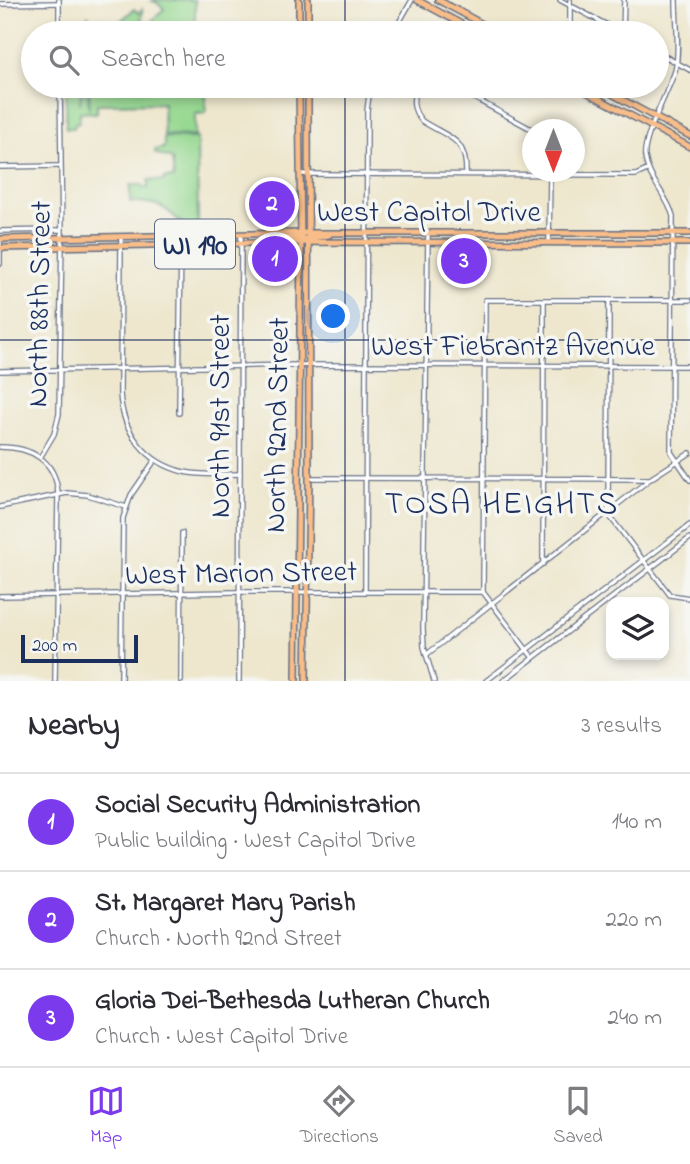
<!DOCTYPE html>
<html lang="en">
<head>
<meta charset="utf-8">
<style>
	:root { --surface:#fff; --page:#f2f2f3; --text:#2b2b33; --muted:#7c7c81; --line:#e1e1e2; --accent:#7c3aed }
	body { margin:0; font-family:"Indie Flower",sans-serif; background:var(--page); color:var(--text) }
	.controls { position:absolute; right:21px; bottom:21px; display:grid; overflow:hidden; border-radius:14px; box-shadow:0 4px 10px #0003 }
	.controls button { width:63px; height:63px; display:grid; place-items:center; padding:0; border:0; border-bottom:2px solid var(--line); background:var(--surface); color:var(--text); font:35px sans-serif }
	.compass { position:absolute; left:522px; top:119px; width:63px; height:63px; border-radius:50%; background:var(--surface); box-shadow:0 4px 10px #0003; rotate:180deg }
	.scale { position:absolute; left:21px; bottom:18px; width:117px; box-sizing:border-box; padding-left:7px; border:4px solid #1b2f5e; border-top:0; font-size:19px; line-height:24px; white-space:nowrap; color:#1b2f5e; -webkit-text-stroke:5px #f6f6f2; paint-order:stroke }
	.you { position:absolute; left:334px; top:317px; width:24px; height:24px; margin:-18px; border:5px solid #fff; border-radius:50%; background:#1a73e8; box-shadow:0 0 0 10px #1a73e833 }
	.badge { display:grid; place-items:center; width:46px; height:46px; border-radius:50%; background:var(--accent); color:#fff; font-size:23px; font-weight:700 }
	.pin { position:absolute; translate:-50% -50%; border:4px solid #fff; box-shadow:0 2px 7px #0006 }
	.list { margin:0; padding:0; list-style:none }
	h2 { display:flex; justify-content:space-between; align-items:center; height:91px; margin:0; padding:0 28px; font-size:30px }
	h2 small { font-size:23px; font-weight:400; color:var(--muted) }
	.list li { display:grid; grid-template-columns:46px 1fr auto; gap:21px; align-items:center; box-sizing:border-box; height:98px; padding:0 28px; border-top:2px solid var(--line) }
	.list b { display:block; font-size:26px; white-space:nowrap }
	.list p { margin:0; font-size:23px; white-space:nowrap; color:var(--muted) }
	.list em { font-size:23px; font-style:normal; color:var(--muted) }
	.icon { flex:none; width:38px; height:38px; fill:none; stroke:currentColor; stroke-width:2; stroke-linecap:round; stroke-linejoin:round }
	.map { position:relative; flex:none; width:690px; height:681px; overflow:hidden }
	.search { position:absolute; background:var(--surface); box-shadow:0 4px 10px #0003; left:21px; right:21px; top:21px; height:77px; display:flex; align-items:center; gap:18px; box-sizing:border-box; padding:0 24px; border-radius:38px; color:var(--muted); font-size:26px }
	.sheet { height:385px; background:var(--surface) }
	nav { display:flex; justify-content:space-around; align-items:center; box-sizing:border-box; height:98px; border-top:2px solid var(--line); background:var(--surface); font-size:19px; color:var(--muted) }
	nav a { display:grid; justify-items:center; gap:4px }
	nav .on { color:var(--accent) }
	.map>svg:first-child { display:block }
	.green { fill:#95d890; stroke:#588477; stroke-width:2 }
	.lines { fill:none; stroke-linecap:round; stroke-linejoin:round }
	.minor-casing { stroke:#656f85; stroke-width:6 }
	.major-casing { stroke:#656f85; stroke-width:8 }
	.minor { stroke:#fff; stroke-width:3.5 }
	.major { stroke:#f8bd89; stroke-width:5 }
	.grid { fill:none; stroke:#1b2f5e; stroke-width:2; stroke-opacity:0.55 }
	.labels { text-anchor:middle; stroke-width:7; stroke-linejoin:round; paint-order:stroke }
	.shield { fill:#f6f6f2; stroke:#5d6b8a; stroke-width:2 }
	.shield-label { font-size:28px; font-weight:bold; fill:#1b2f5e }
	.street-label { font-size:30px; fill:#1b2f5e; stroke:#f6f6f2 }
	.neighbourhood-label { font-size:32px; letter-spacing:2px; fill:#1b2f5e; stroke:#f6f6f2 }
</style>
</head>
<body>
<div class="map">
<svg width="690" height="681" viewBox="0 0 690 681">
	<rect width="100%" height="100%" fill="#f6f6f2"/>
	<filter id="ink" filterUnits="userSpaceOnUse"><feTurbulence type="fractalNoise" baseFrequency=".0143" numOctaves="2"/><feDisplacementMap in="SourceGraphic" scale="14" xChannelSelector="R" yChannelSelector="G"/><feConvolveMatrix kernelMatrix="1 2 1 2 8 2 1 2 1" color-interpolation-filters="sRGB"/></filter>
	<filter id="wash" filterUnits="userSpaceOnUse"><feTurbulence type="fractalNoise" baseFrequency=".00686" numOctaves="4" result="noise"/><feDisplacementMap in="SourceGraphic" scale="28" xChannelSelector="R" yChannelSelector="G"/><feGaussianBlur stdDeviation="1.57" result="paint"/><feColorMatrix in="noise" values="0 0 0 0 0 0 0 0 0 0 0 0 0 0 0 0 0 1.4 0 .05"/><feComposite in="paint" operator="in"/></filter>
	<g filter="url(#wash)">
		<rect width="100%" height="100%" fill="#eee7ce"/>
		<!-- green -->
		<g class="green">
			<path d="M154,0H195V33H66V30L82,26L88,16C101,41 121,22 134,9L139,13L142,9L143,12L141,18L148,25L164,9L156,2L152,1Z"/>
			<polygon points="66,86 81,86 80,104 81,94 88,94 89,109 90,86 195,86 195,89 206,89 206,113 195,114 195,136 164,135 163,103 97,104 97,113 80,112 79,122 75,123 74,128 66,128"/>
			<path d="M164,137L197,138L198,229H187C166,207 161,202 130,202V185H142L143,188H148V180L164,181L165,178H174L172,159L155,153V150L164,148Z"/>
		</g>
	</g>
	<g filter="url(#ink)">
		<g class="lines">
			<defs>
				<g id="minor">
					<polyline points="59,0 59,33"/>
					<polyline points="560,0 622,33"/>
					<path d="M676,0C676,20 680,52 675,71C668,92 642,139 645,157C648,179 667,195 673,216L671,452L690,480"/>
					<polyline points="0,4 59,3"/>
					<polyline points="393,33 412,0"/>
					<polyline points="570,33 570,0"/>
					<polyline points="623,33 624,0"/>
					<polyline points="657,52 690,70"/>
					<path d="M418,86C411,99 412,110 422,121C448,138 467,137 466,174"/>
					<polyline points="452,86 533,130"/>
					<polyline points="0,167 60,166"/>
					<polyline points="300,174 636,175 647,170"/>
					<polyline points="0,231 61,230"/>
					<polyline points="428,233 423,629 424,647 434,681"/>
					<path d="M121,236L120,393C122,432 146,463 184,472C202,476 222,474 240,474"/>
					<polyline points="549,243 550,172"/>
					<polyline points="0,264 0,239"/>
					<polyline points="609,300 608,514 670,595 690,598"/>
					<polyline points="0,371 299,365 690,366"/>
					<polyline points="179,413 181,235"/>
					<path d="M0,447C31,447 56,460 58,494L55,681"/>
					<polyline points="41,456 54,434 59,414 62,238 60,86"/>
					<polyline points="309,478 650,479"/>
					<polyline points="0,507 67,493 88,495 126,507"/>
					<polyline points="543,564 544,301"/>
					<polyline points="365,591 367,111 370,86"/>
					<polyline points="0,596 235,592 483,592"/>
					<polyline points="426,655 650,479 690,453"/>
					<polyline points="533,658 483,592 485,300 690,300"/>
					<polyline points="121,681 123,518 131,495 155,460"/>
					<polyline points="181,681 182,533"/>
					<polyline points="239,681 241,234"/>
					<polyline points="486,681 690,525"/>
					<polyline points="503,681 690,538"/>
				</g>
				<g id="major">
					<polyline points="299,0 299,33"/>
					<polyline points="308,0 308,33"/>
					<polyline points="417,0 478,33"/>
					<polyline points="438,0 499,33"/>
					<polyline points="575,86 690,147"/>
					<polyline points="597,86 690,136"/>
					<polyline points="0,239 300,233 690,233"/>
					<polyline points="305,239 329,235"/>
					<polyline points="267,240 302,237"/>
					<polyline points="0,248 301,242 690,243"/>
					<polyline points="296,681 301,242 299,86"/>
					<polyline points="306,681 309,478 308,86"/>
				</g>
			</defs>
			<!-- minor casing -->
			<use href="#minor" class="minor-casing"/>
			<!-- major casing -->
			<use href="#major" class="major-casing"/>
			<!-- minor -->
			<use href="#minor" class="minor"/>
			<!-- major -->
			<use href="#major" class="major"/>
		</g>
	</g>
	<!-- grid -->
	<path class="grid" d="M345,0V33M345,86V681M0,340H690"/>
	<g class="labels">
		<!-- shield labels -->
		<rect class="shield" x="155" y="219.5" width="80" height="49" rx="5"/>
		<g class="shield-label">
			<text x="195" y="254">WI 190</text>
		</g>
		<!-- street labels -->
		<g class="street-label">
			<text x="429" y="221">West Capitol Drive</text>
			<text transform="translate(38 304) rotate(-89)" y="10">North 88th Street</text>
			<text x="513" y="355">West Fiebrantz Avenue</text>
			<text transform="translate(219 416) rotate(-90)" y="10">North 91st Street</text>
			<text transform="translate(276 425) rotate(-89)" y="10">North 92nd Street</text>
			<text transform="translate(241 572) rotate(-1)" y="10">West Marion Street</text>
		</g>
		<!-- neighbourhood labels -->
		<g class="neighbourhood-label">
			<text x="502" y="513">TOSA HEIGHTS</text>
		</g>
	</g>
</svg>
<div class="controls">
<button><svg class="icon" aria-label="layers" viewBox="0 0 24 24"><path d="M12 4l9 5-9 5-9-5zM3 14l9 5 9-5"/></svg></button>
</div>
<svg class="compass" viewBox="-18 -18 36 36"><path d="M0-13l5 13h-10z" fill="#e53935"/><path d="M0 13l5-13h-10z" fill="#7c7c81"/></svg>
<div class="scale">200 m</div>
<div class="you"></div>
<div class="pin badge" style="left:275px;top:259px">1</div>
<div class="pin badge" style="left:272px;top:204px">2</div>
<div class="pin badge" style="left:464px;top:261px">3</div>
<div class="search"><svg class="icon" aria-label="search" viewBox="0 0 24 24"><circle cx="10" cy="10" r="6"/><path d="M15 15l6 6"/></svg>Search here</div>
</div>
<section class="sheet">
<h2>Nearby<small>3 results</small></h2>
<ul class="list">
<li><span class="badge">1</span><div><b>Social Security Administration</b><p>Public building · West Capitol Drive</p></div><em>140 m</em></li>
<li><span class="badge">2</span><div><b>St. Margaret Mary Parish</b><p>Church · North 92nd Street</p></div><em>220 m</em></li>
<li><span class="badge">3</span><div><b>Gloria Dei-Bethesda Lutheran Church</b><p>Church · West Capitol Drive</p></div><em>240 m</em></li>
</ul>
</section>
<nav>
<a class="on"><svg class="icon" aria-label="map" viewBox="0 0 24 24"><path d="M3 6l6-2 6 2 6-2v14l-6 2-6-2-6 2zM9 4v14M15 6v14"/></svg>Map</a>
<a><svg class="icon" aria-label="directions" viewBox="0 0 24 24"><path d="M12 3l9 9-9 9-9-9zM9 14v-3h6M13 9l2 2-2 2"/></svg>Directions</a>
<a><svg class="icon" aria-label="saved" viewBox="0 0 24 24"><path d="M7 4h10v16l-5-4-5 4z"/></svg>Saved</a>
</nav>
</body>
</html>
